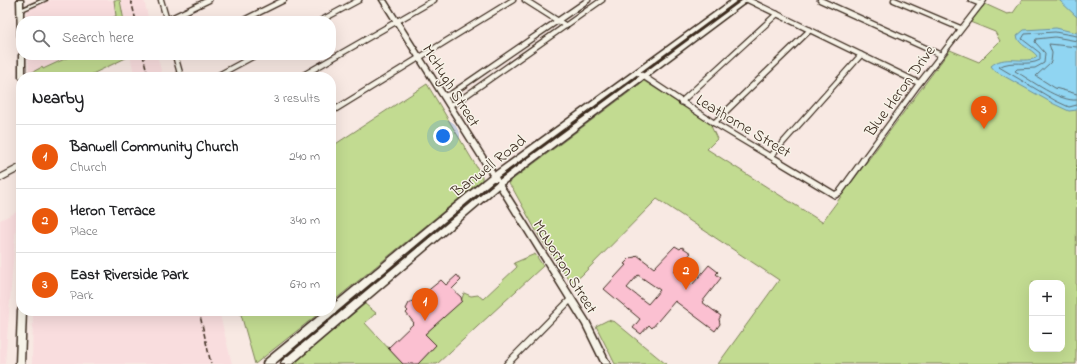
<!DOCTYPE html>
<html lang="en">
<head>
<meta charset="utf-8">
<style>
	:root { --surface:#fff; --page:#f2f2f2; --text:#202124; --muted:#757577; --line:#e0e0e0; --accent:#ea580c }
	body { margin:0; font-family:"Indie Flower",sans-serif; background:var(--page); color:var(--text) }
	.controls { position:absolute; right:12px; bottom:12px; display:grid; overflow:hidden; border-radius:8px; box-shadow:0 4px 16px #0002 }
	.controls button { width:36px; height:36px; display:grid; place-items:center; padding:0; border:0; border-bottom:1px solid var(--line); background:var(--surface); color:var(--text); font:20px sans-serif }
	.you { position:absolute; left:443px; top:136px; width:14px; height:14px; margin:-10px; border:3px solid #fff; border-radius:50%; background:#1a73e8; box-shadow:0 0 0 6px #1a73e833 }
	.badge { display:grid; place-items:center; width:26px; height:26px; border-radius:50%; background:var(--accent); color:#fff; font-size:13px; font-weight:700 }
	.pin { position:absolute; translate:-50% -33px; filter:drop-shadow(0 1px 2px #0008) }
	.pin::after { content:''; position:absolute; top:21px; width:14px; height:12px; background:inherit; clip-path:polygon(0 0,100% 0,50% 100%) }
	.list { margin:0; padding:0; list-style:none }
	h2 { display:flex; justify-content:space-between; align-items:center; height:52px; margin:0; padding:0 16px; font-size:17px }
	h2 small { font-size:13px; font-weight:400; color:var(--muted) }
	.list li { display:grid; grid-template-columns:26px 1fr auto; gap:12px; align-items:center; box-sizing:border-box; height:64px; padding:0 16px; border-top:1px solid var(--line) }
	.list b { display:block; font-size:15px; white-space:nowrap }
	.list p { margin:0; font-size:13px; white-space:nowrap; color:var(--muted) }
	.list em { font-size:13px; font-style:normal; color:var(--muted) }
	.icon { flex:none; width:22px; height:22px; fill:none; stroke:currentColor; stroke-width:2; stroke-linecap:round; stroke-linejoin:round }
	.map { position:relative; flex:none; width:1077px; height:364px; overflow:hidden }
	.search { position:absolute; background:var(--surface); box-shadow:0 4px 16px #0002; left:16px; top:16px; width:320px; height:44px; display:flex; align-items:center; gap:10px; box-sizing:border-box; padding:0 14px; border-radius:16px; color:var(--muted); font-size:15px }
	.panel { position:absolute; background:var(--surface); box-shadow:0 4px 16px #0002; left:16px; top:72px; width:320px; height:244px; border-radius:16px }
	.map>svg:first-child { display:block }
	.built { fill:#f9ddde }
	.green { fill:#c2db91; stroke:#7e8258; fill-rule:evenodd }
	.water { fill:#90d5f2; stroke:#6e919d }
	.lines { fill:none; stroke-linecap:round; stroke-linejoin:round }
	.shore { stroke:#5d6e73; stroke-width:1 }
	.building { fill:#fbc0d1; stroke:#3b2a1e; fill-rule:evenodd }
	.minor-far1-casing { stroke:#3b2a1e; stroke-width:7 }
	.minor-casing { stroke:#3b2a1e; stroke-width:8 }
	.tertiary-casing { stroke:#3b2a1e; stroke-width:3 }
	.secondary-casing { stroke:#3b2a1e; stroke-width:3 }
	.minor-far1 { stroke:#f7f3e8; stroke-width:4.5 }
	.minor { stroke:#f7f3e8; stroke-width:5.5 }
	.tertiary { fill:#f7f3e8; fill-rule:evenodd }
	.secondary { fill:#f7f3e8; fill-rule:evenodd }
	.rail { stroke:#3b2a1e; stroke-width:1.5; stroke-dasharray:5 2.5; stroke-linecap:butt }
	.labels { text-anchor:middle; stroke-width:3; stroke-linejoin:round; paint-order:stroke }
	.street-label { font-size:16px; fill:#3b2a1e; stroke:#f7f3e8 }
</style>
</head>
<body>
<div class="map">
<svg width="1077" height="364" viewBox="0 0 1077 364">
	<rect width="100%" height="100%" fill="#f8e9e3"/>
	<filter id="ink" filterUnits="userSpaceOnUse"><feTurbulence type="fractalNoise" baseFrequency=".025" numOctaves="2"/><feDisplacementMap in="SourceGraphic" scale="8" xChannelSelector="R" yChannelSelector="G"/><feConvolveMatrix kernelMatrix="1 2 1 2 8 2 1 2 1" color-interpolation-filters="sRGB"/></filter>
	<g filter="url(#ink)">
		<!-- built -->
		<g class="built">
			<polygon points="51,0 144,0 149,21 27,21 26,10"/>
			<polygon points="28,55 73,55 29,75"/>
			<polygon points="130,55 157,55 163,77 128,77 134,74"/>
			<polygon points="17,212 5,364 0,364 0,220"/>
			<polygon points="33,311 219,311 232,364 32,364"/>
		</g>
		<!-- green -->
		<g class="green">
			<polygon points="114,0 120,0 124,21 105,21 116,16"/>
			<path d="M1022,0H1077L1076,364H718L779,280L657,199L581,276L571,283L539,236L513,189L508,183L644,81L713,125L711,126L717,139L707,149L822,222L950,50L979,62L1000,41L995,32L970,22L985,4L1007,14L1013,13ZM1032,283H1062V349H1032Z"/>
			<polygon points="73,55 130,55 130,56 86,77 29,77 29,74 42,67 43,69"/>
			<polygon points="427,84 482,176 482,180 331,303 331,147"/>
			<polygon points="535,254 543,266 437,364 418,364 436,345 425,334 461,301 464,293 471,296 478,295 483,299 517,267 514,263"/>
			<polygon points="365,304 376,313 365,323 403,364 292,364"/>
			<polygon points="240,311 322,311 255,364"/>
			<polygon points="608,320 615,322 666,364 615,364 596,326"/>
		</g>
		<!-- water -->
		<g class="water">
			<polygon points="1059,0 1077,0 1077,17"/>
			<path d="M1056,28L1077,33V110L1069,111L1054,104L995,71L991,66C1004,54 1022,64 1036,58L1037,56C1031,48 1019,46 1017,36L1024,30Z"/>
		</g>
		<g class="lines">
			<!-- shore -->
			<g class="shore">
				<path d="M1077,36L1055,32L1025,34L1022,39L1040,53V60C1027,67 1012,59 999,67L1056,101L1069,107L1077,105"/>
				<path d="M1077,41L1055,37L1036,39L1035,42L1045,53L1044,63L1035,68L1017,69L1015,71C1031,80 1059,102 1077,100"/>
				<polyline points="1077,47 1049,44 1052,53 1051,62 1036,76 1055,88 1077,94"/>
			</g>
		</g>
		<!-- building -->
		<g class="building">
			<path d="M675,246L680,249L682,247L691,253L674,272L692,285L709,265L718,272L716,274L721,278L702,302L721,316L719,319L720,324L715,331L675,301L652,328L649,325L641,334L633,328L640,319L604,289L626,265L624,264L630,258L635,257L637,255L654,268ZM638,275L660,290L648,304L627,288Z"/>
			<polygon points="457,275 461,280 452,289 461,297 462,301 425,334 436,345 418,364 403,364 388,348 414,323 406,313 408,311 406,309 409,303 425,293 441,280 446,285"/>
		</g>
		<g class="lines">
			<defs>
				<g id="minor-far1">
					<polyline points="161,0 167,21"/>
					<polyline points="525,0 566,26"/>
					<polyline points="748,0 919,83"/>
					<polyline points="820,0 941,55"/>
					<polyline points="894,0 960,28"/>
					<polyline points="971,0 981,4"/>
					<polyline points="167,20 209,0"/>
					<polyline points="242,21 284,0"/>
					<polyline points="320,21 359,0"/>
					<polyline points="175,55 181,77"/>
					<polyline points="637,72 714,123 776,160"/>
					<polyline points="215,77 256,55"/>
					<polyline points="300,77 434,0"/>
					<polyline points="444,96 451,94 588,0"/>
					<polyline points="681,102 777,14"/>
					<polyline points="449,105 457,102 602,0"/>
					<polyline points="331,112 513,0"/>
					<polyline points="714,123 810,30"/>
					<polyline points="771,156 861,55"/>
					<polyline points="863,160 918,85 984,0"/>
				</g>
				<g id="minor">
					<polyline points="775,159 835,195 840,192 864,159"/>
					<polyline points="0,178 21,167"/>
					<polyline points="507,364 571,299"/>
				</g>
				<g id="tertiary">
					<polygon points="41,0 47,0 22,11 20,11 18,10"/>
					<polygon points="497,182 501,182 589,321 610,364 602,364 583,325 497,186 496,184"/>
				</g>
				<g id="secondary">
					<polygon points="17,0 23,0 23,21 21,21 21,38 18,36"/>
					<polygon points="380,0 386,0 495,172 732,0 738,0 498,177 499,179 499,180 743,0 749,0 501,186 292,364 281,364 282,361 498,181 493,181 274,364 263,364 264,361 325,311 331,311 331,306 490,175"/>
					<polygon points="21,53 21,55 25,55 25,77 21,77 21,79 19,77 19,55"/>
					<polygon points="19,308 21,308 21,311 26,311 24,364 16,364 18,311"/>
				</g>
			</defs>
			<!-- minor-far1 casing -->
			<use href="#minor-far1" class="minor-far1-casing"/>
			<!-- minor casing -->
			<use href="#minor" class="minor-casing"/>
			<!-- tertiary casing -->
			<use href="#tertiary" class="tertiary-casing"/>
			<!-- secondary casing -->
			<use href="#secondary" class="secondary-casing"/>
			<!-- minor-far1 -->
			<use href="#minor-far1" class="minor-far1"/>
			<!-- minor -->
			<use href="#minor" class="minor"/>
			<!-- tertiary -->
			<use href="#tertiary" class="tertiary"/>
			<!-- secondary -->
			<use href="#secondary" class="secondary"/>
			<!-- rail -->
			<g class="rail">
				<polyline points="131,0 136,21"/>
				<polyline points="143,55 148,77"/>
				<polyline points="199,311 211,364"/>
			</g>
		</g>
	</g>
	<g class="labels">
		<!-- street labels -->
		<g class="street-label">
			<text transform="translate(452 85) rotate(58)" y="6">McHugh Street</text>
			<text transform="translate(899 90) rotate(-54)" y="6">Blue Heron Drive</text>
			<text transform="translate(744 125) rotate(31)" y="6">Leathorne Street</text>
			<text transform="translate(488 165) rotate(-38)" y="6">Banwell Road</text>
			<text transform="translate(566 266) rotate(58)" y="6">McNorton Street</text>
		</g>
	</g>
</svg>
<div class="controls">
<button>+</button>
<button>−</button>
</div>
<div class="you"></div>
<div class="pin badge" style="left:425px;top:321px">1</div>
<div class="pin badge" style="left:686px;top:290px">2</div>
<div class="pin badge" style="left:984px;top:129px">3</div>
<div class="search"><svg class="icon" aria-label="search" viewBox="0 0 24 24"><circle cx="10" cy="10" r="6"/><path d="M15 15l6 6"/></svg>Search here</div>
<section class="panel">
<h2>Nearby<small>3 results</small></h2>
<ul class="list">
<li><span class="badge">1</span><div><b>Banwell Community Church</b><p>Church</p></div><em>240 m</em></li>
<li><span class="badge">2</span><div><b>Heron Terrace</b><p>Place</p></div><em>340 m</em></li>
<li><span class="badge">3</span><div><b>East Riverside Park</b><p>Park</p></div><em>670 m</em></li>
</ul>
</section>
</div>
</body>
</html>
